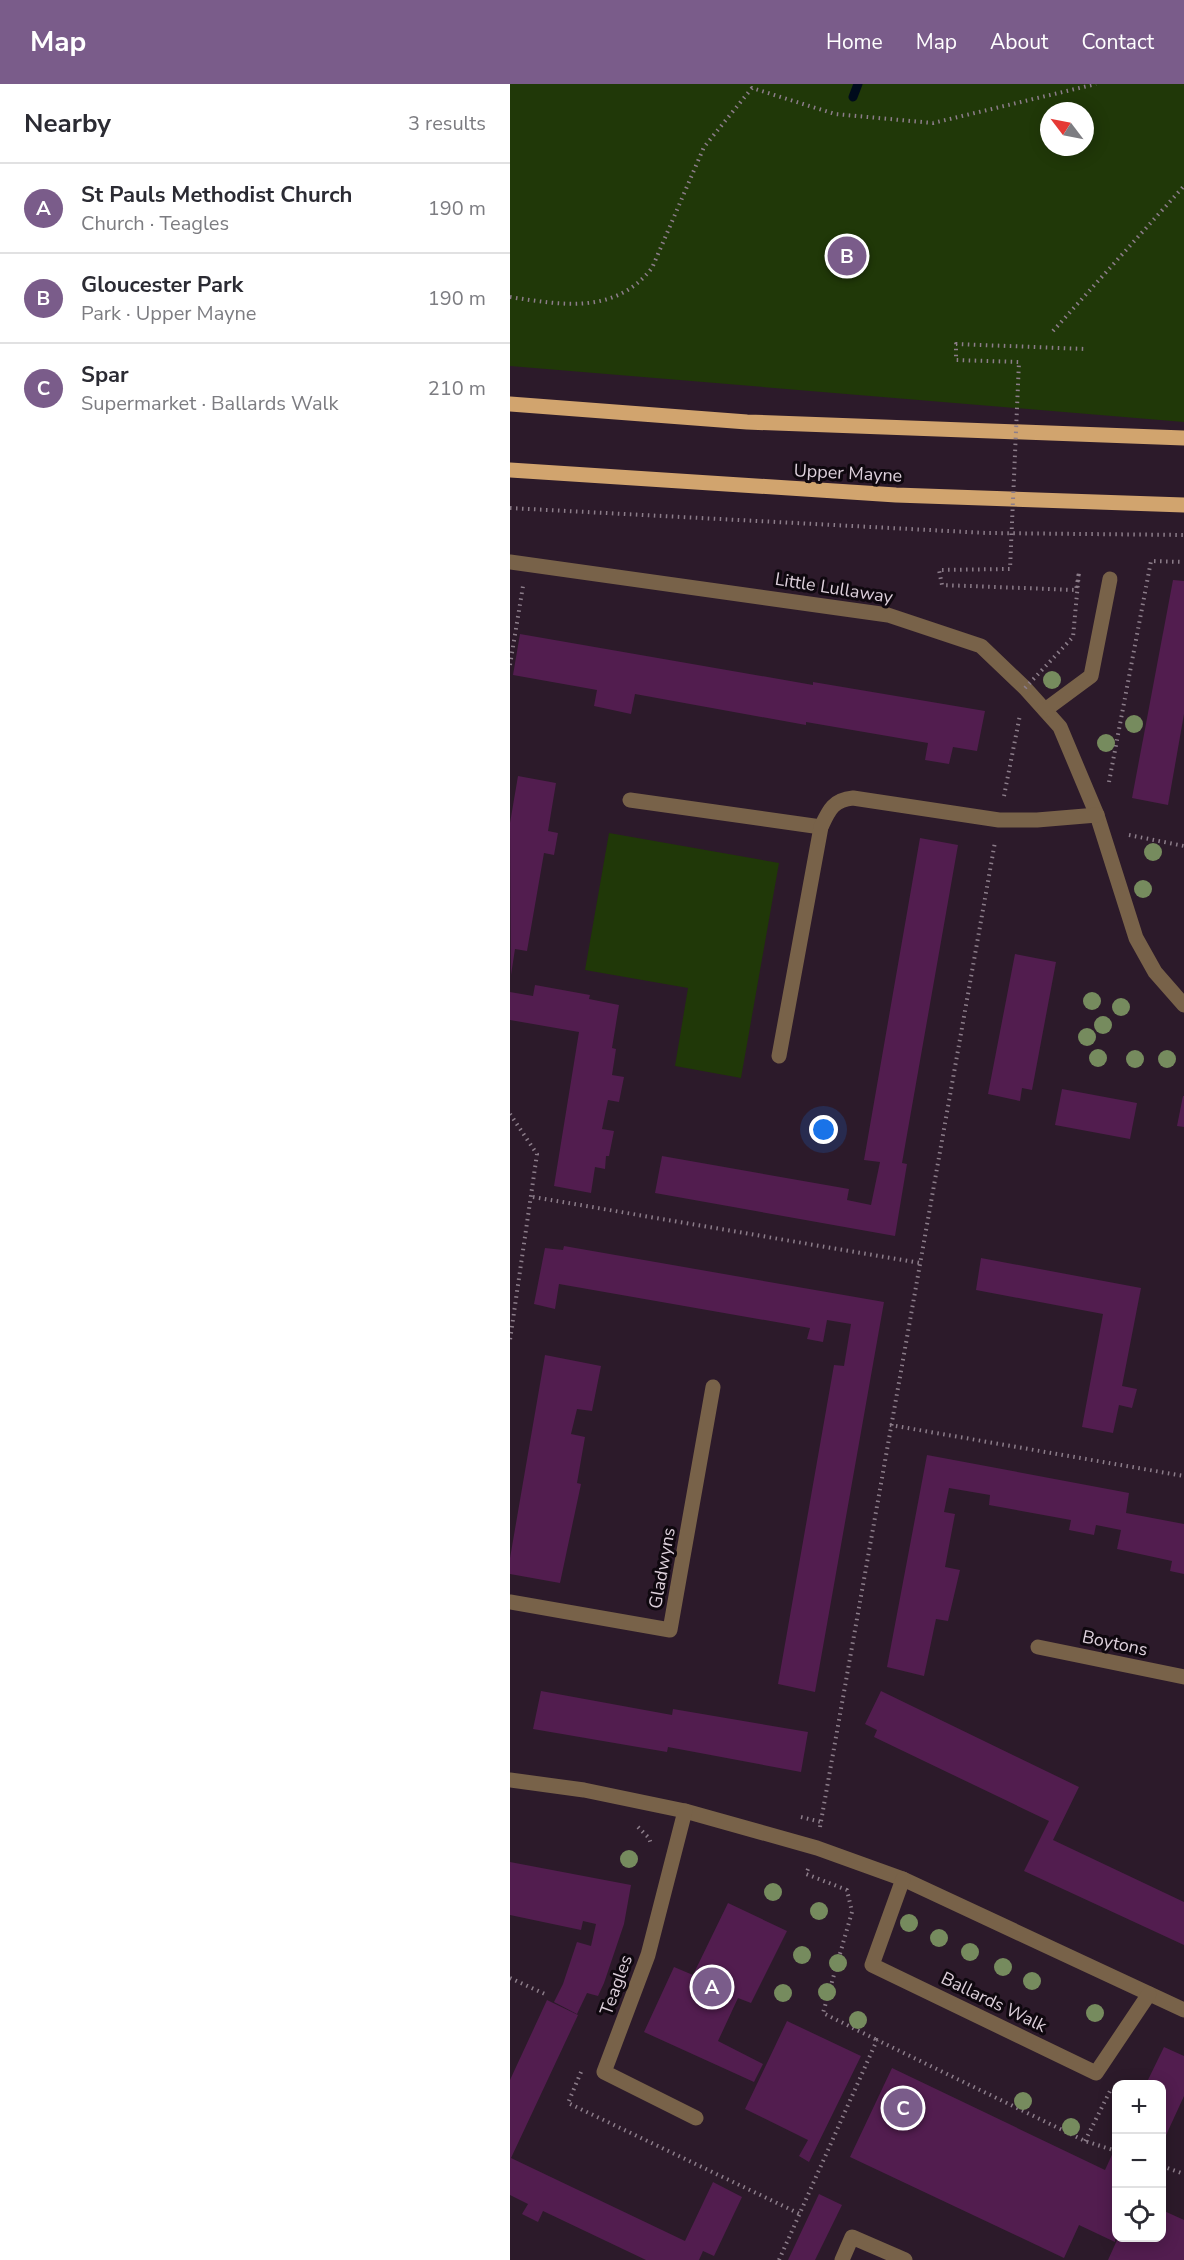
<!DOCTYPE html>
<html lang="en">
<head>
<meta charset="utf-8">
<style>
	:root { --surface:#fff; --page:#f2f2f3; --text:#2b2b33; --muted:#7c7c81; --line:#e1e1e2; --accent:#7a5c8a }
	body { margin:0; font-family:"Nunito Sans",sans-serif; background:var(--page); color:var(--text) }
	.controls { position:absolute; right:18px; bottom:18px; display:grid; overflow:hidden; border-radius:12px; box-shadow:0 3px 15px #0003 }
	.controls button { width:54px; height:54px; display:grid; place-items:center; padding:0; border:0; border-bottom:2px solid var(--line); background:var(--surface); color:var(--text); font:30px sans-serif }
	.compass { position:absolute; left:530px; top:18px; width:54px; height:54px; border-radius:50%; background:var(--surface); box-shadow:0 3px 15px #0003; rotate:302deg }
	.you { position:absolute; left:314px; top:1046px; width:21px; height:21px; margin:-15px; border:4px solid #fff; border-radius:50%; background:#1a73e8; box-shadow:0 0 0 9px #1a73e833 }
	.badge { display:grid; place-items:center; width:39px; height:39px; border-radius:50%; background:var(--accent); color:#fff; font-size:20px; font-weight:700 }
	.pin { position:absolute; translate:-50% -50%; border:3px solid #fff; box-shadow:0 2px 6px #0006 }
	.list { margin:0; padding:0; list-style:none }
	h2 { display:flex; justify-content:space-between; align-items:center; height:78px; margin:0; padding:0 24px; font-size:26px }
	h2 small { font-size:20px; font-weight:400; color:var(--muted) }
	.list li { display:grid; grid-template-columns:39px 1fr auto; gap:18px; align-items:center; box-sizing:border-box; height:90px; padding:0 24px; border-top:2px solid var(--line) }
	.list b { display:block; font-size:22px; white-space:nowrap }
	.list p { margin:0; font-size:20px; white-space:nowrap; color:var(--muted) }
	.list em { font-size:20px; font-style:normal; color:var(--muted) }
	.icon { flex:none; width:33px; height:33px; fill:none; stroke:currentColor; stroke-width:2; stroke-linecap:round; stroke-linejoin:round }
	.map { position:relative; flex:none; width:674px; height:2176px; overflow:hidden }
	header { display:flex; align-items:center; gap:36px; box-sizing:border-box; height:84px; padding:0 30px; background:var(--accent); color:#fff }
	header strong { font-size:28px }
	nav { display:flex; gap:33px; margin-inline-start:auto; font-size:21px }
	main { display:flex }
	aside { flex:1; background:var(--surface) }
	.map>svg:first-child { display:block }
	.green { fill:#203808; fill-rule:evenodd }
	.lines { fill:none; stroke-linecap:round; stroke-linejoin:round }
	.stream { stroke:#000b1c; stroke-width:9 }
	.building { fill:#521d4f }
	.path { stroke:#8c7d8a; stroke-width:4; stroke-dasharray:1.5 4.5; stroke-linecap:butt }
	.minor { stroke:#786249; stroke-width:15 }
	.major { stroke:#d1a46e; stroke-width:15 }
	.path-bridge { stroke:#8c7d8a; stroke-width:4; stroke-dasharray:1.5 4.5; stroke-linecap:butt }
	.tree { fill:#768b5e }
	.labels { text-anchor:middle; stroke-width:6; stroke-linejoin:round; paint-order:stroke }
	.street-label { font-size:18px; fill:#ddd0db; stroke:#0f080f }
</style>
</head>
<body>
<header>
<strong>Map</strong>
<nav><a>Home</a><a>Map</a><a>About</a><a>Contact</a></nav>
</header>
<main>
<aside>
<h2>Nearby<small>3 results</small></h2>
<ul class="list">
<li><span class="badge">A</span><div><b>St Pauls Methodist Church</b><p>Church · Teagles</p></div><em>190 m</em></li>
<li><span class="badge">B</span><div><b>Gloucester Park</b><p>Park · Upper Mayne</p></div><em>190 m</em></li>
<li><span class="badge">C</span><div><b>Spar</b><p>Supermarket · Ballards Walk</p></div><em>210 m</em></li>
</ul>
</aside>
<div class="map">
<svg width="674" height="2176" viewBox="0 0 674 2176">
	<rect width="100%" height="100%" fill="#2c1a2a"/>
	<!-- green -->
	<g class="green">
		<path d="M0,0H674V338L0,282ZM539,27H575V63H539Z"/>
		<polygon points="99,749 269,779 231,994 165,982 178,904 75,886"/>
	</g>
	<g class="lines">
		<!-- stream -->
		<polyline class="stream" points="343,13 348,0"/>
	</g>
	<!-- building -->
	<g class="building">
		<polygon points="663,496 674,497 674,630 658,721 622,714"/>
		<polygon points="10,550 303,601 303,598 475,627 467,667 443,663 439,680 415,676 418,659 296,638 296,641 125,610 121,630 84,622 87,606 3,591"/>
		<polygon points="8,692 46,699 38,747 48,749 44,771 34,769 17,867 5,865 1,891 0,739"/>
		<polygon points="410,754 448,761 392,1079 397,1080 385,1152 145,1109 152,1072 339,1105 337,1116 361,1121 370,1078 354,1076"/>
		<polygon points="505,870 546,878 522,1006 512,1004 510,1017 478,1010"/>
		<polygon points="25,901 80,911 79,915 109,921 102,964 106,965 102,991 114,993 109,1018 98,1016 92,1045 104,1047 99,1072 96,1072 95,1085 85,1083 81,1109 44,1102 69,948 0,936 0,908 23,912"/>
		<polygon points="552,1005 627,1019 620,1055 545,1041"/>
		<polygon points="673,1012 674,1012 674,1043 667,1042"/>
		<polygon points="54,1162 374,1218 305,1608 268,1600 324,1281 334,1282 341,1240 317,1236 313,1258 297,1255 300,1244 49,1200 45,1225 24,1220 35,1164 53,1166"/>
		<polygon points="471,1174 631,1204 612,1302 627,1305 622,1324 609,1321 603,1349 572,1343 593,1230 466,1206"/>
		<polygon points="35,1271 91,1282 82,1327 67,1325 61,1350 75,1353 67,1399 71,1400 50,1499 0,1490 0,1474"/>
		<polygon points="417,1371 619,1409 616,1429 674,1440 674,1490 660,1487 662,1477 607,1465 611,1446 586,1441 584,1451 559,1446 561,1436 479,1421 480,1411 439,1404 434,1428 445,1430 435,1483 450,1486 438,1537 426,1535 414,1592 377,1583"/>
		<polygon points="31,1607 162,1631 163,1625 298,1648 291,1688 158,1663 157,1668 23,1645"/>
		<polygon points="371,1607 569,1703 543,1756 674,1818 674,1861 514,1787 539,1737 364,1653 367,1646 355,1640"/>
		<polygon points="0,1778 121,1801 114,1840 94,1899 88,1912 77,1909 67,1930 44,1918 53,1900 67,1858 81,1862 86,1840 73,1837 71,1846 0,1831"/>
		<polygon points="218,1819 277,1847 241,1919 228,1914 208,1957 253,1980 244,1998 134,1948 164,1883 183,1891"/>
		<polygon points="37,1916 68,1931 1,2074 175,2157 203,2098 232,2113 204,2172 193,2167 189,2176 136,2176 33,2127 28,2138 12,2130 18,2120 0,2111 0,1996"/>
		<polygon points="277,1937 351,1972 299,2078 289,2072 298,2056 235,2025"/>
		<polygon points="654,1963 674,1972 674,2012 652,2060 652,2000 636,2000"/>
		<polygon points="382,1984 595,2086 606,2062 605,2158 569,2141 554,2174 340,2073"/>
		<polygon points="309,2110 332,2121 305,2176 278,2176"/>
		<polygon points="652,2126 674,2136 674,2176 598,2176 608,2154 652,2154"/>
	</g>
	<g class="lines">
		<!-- path -->
		<g class="path">
			<path d="M0,213C52,221 105,231 142,184L194,63L242,4L325,30L423,39L586,0"/>
			<polyline points="543,247 674,102"/>
			<polyline points="0,424 476,449 674,451"/>
			<polyline points="0,581 13,502"/>
			<polyline points="599,698 641,477 674,478"/>
			<polyline points="494,712 510,631"/>
			<polyline points="619,751 674,762"/>
			<polyline points="0,1030 27,1070 0,1256"/>
			<polyline points="23,1113 410,1179"/>
			<polyline points="380,1341 674,1392"/>
			<polyline points="291,1733 311,1738"/>
			<polyline points="128,1743 139,1754 141,1760"/>
			<polyline points="310,1743 485,758"/>
			<polyline points="298,1785 296,1790 337,1806 342,1828 313,1929 367,1956"/>
			<polyline points="0,1894 37,1911"/>
			<polyline points="71,1988 58,2019 290,2130"/>
			<polyline points="575,2057 600,2007"/>
			<polyline points="652,2082 674,2090"/>
			<polyline points="269,2176 367,1956 575,2057 606,2067"/>
		</g>
		<!-- minor -->
		<g class="minor">
			<polyline points="0,478 378,531 471,562 515,604 550,643 587,731 626,854 645,888 674,921"/>
			<polyline points="535,626 581,592 600,495"/>
			<polyline points="120,716 311,743"/>
			<path d="M269,972L311,743C319,726 323,716 343,714L489,736H527L587,731"/>
			<polyline points="0,1518 160,1546 203,1303"/>
			<polyline points="528,1563 674,1593"/>
			<polyline points="0,1696 74,1706 175,1727 307,1764 393,1795 674,1926"/>
			<polyline points="175,1727 138,1871 94,1988 186,2034"/>
			<polyline points="393,1795 362,1881 586,1989 639,1910"/>
			<polyline points="332,2176 342,2153 395,2176"/>
		</g>
		<!-- major -->
		<g class="major">
			<polyline points="0,320 237,338 674,354"/>
			<polyline points="0,386 386,411 674,421"/>
		</g>
		<!-- path-bridge -->
		<polyline class="path-bridge" points="515,604 563,553 569,488 566,506 432,501 429,486 500,485 509,278 446,276 446,260 576,265"/>
	</g>
	<!-- trees -->
	<g class="tree">
		<circle cx="542" cy="596" r="9"/>
		<circle cx="624" cy="640" r="9"/>
		<circle cx="596" cy="659" r="9"/>
		<circle cx="643" cy="768" r="9"/>
		<circle cx="633" cy="805" r="9"/>
		<circle cx="582" cy="917" r="9"/>
		<circle cx="611" cy="923" r="9"/>
		<circle cx="593" cy="941" r="9"/>
		<circle cx="577" cy="953" r="9"/>
		<circle cx="588" cy="974" r="9"/>
		<circle cx="625" cy="975" r="9"/>
		<circle cx="657" cy="975" r="9"/>
		<circle cx="119" cy="1775" r="9"/>
		<circle cx="263" cy="1808" r="9"/>
		<circle cx="309" cy="1827" r="9"/>
		<circle cx="399" cy="1839" r="9"/>
		<circle cx="429" cy="1854" r="9"/>
		<circle cx="460" cy="1868" r="9"/>
		<circle cx="292" cy="1871" r="9"/>
		<circle cx="328" cy="1879" r="9"/>
		<circle cx="493" cy="1883" r="9"/>
		<circle cx="522" cy="1897" r="9"/>
		<circle cx="317" cy="1908" r="9"/>
		<circle cx="273" cy="1909" r="9"/>
		<circle cx="585" cy="1929" r="9"/>
		<circle cx="348" cy="1936" r="9"/>
		<circle cx="513" cy="2017" r="9"/>
		<circle cx="561" cy="2043" r="9"/>
	</g>
	<g class="labels">
		<!-- street labels -->
		<g class="street-label">
			<text transform="translate(338 389) rotate(3)" y="6">Upper Mayne</text>
			<text transform="translate(324 504) rotate(9)" y="6">Little Lullaway</text>
			<text transform="translate(152 1484) rotate(-80)" y="6">Gladwyns</text>
			<text transform="translate(605 1559) rotate(12)" y="6">Boytons</text>
			<text transform="translate(106 1901) rotate(-70)" y="6">Teagles</text>
			<text transform="translate(484 1918) rotate(26)" y="6">Ballards Walk</text>
		</g>
	</g>
</svg>
<div class="controls">
<button>+</button>
<button>−</button>
<button><svg class="icon" aria-label="locate" viewBox="0 0 24 24"><circle cx="12" cy="12" r="6"/><path d="M12 2v4M12 18v4M2 12h4M18 12h4"/></svg></button>
</div>
<svg class="compass" viewBox="-18 -18 36 36"><path d="M0-13l5 13h-10z" fill="#e53935"/><path d="M0 13l5-13h-10z" fill="#7c7c81"/></svg>
<div class="you"></div>
<div class="pin badge" style="left:202px;top:1903px">A</div>
<div class="pin badge" style="left:337px;top:172px">B</div>
<div class="pin badge" style="left:393px;top:2024px">C</div>
</div>
</main>
</body>
</html>
